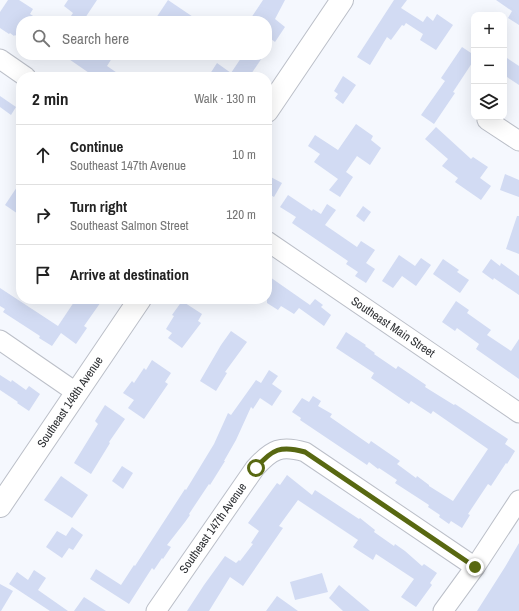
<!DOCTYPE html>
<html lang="en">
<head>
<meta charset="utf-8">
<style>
	:root { --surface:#fff; --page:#f2f2f2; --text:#222; --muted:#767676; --line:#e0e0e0 }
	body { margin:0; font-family:"Archivo Narrow",sans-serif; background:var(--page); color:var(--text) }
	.controls { position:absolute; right:12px; top:12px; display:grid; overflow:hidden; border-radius:8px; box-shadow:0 4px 16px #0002 }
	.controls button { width:36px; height:36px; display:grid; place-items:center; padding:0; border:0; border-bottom:1px solid var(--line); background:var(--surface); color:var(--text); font:20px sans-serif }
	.stop { position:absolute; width:12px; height:12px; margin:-9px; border:3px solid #586811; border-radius:50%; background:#fff }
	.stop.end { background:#586811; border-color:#fff; box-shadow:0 1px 4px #0008 }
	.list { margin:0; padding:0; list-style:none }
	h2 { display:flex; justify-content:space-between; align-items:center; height:52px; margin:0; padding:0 16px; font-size:17px }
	h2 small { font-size:13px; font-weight:400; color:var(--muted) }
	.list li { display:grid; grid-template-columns:26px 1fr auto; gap:12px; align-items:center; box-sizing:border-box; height:60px; padding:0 16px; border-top:1px solid var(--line) }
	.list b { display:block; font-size:15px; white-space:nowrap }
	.list p { margin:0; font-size:13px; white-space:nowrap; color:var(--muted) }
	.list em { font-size:13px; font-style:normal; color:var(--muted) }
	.icon { flex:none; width:22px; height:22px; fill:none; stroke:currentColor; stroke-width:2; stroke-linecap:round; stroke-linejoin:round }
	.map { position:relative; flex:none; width:519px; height:611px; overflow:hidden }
	.search { position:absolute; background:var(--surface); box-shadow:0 4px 16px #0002; left:16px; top:16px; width:256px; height:44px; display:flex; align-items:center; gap:10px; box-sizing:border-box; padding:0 14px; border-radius:16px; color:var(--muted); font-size:15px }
	.panel { position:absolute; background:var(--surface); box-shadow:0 4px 16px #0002; left:16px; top:72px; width:256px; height:232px; border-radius:16px }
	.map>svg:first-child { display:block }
	.building { fill:#d2dbf3 }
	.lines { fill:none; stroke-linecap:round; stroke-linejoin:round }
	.minor-casing { stroke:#bbbfc8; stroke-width:21 }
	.major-casing { stroke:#bbbfc8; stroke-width:24 }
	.minor { stroke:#fff; stroke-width:19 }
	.major { stroke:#fff; stroke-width:22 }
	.route { stroke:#586811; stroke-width:5 }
	.labels { text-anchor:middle; stroke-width:3; stroke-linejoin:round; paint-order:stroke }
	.street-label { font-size:12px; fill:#2f3134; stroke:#fff }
</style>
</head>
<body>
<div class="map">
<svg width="519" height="611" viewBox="0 0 519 611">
	<rect width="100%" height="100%" fill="#f5f8fe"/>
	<!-- building -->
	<g class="building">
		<polygon points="8,0 19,0 33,9 30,14 41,21 21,21 21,39 15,35 14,36 10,33 9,34 0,28 0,12"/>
		<polygon points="68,0 97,0 83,21 78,21 71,16 73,13 64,6"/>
		<polygon points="168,0 199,21 154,21"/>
		<polygon points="263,0 285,0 275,19 285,27 275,42 267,36 267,21 249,21"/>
		<polygon points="394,0 407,0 401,8 423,22 427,16 433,21 437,14 453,25 436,50 420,40 423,34 406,23 404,26 402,25 391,40 387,37 370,65 357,57"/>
		<polygon points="496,0 519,0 519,25 508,18 512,11"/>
		<polygon points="462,47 474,55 474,60 453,92 455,93 434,124 421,115 445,81 441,78"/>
		<polygon points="63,55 114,55 107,66 123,77 95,77"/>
		<polygon points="243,55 264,55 249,77 208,77 217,63 231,73"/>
		<polygon points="504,56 519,66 519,85 504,75"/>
		<polygon points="343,76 356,85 343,104 335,98 338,94 334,91"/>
		<polygon points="0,96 16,107 11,115 0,107"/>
		<polygon points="356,124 373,136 371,140 381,148 370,165 357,156 346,172 353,177 340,197 329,190 338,179 314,162 320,154 308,146 315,135 338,150"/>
		<polygon points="436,127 471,159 473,157 488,167 480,178 491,186 481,200 455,182 458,178 442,166 448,159 425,139"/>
		<polygon points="505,174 519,180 519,197 500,190"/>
		<polygon points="267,175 282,183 274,197 267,193"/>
		<polygon points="21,181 21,216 5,205"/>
		<polygon points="288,195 312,211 313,209 321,214 327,204 336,210 325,225 357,247 361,241 375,250 366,263 375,269 366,283 355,276 358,272 346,264 348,261 292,223 296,217 280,207"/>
		<polygon points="363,206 371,212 364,222 356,216"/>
		<polygon points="517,216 519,216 519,254 506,249"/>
		<polygon points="399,255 415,266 421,258 431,265 416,286 402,276 393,288 382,281"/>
		<polygon points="443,259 459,270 457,272 469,280 460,293 433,274"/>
		<polygon points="491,259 500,266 501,263 519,276 519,295 494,278 493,280 482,272"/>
		<polygon points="267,275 310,305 315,299 323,305 321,307 331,315 324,326 299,308 294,314 281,306 278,310 267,303"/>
		<polygon points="0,288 58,326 76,299 103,299 84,326 87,328 76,344 61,333 52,346 39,338 40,336 3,312 5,309 0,306"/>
		<polygon points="182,301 202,314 198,321 201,323 182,348 168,338 172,333 166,329 174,316 172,315"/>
		<polygon points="456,301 469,310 467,313 491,330 487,335 511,351 519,339 519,379 476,349 479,344 457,328 455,331 442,322"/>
		<polygon points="231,331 247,342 225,372 227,373 216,391 200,381 221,345"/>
		<polygon points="346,332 366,345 365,346 375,353 374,354 396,369 398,366 426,385 425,387 454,405 455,404 508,439 505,444 515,451 507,464 506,463 491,486 488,484 468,514 470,515 462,528 451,521 449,524 439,517 440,515 428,507 429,505 395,483 397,480 379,468 378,469 369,462 367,465 300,420 301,418 292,412 302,398 309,402 313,396 321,401 318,406 332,414 330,417 369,444 371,441 400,461 397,464 416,478 417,476 429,485 429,486 453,501 488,449 433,411 431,414 411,401 409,404 371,378 374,373 336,348"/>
		<polygon points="152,360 171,373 165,382 168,384 144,419 128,408 134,400 123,393 132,381 134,383 144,368 146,370"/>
		<polygon points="269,370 278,376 272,384 282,391 272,406 260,398 253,409 251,407 236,440 224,461 225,461 210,485 209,484 189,514 190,515 185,522 167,545 171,547 163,559 162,558 154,570 152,568 129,604 90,579 96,569 121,585 134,565 135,566 185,489 186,490 214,444 228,413 231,415 256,380 261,383"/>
		<polygon points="0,375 11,382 12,380 26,390 29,386 40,394 29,411 17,403 18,402 0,390"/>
		<polygon points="105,405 125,419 109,442 110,443 91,474 74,463 98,424 95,421"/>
		<polygon points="122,466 133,473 123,489 112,481"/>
		<polygon points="287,475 312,495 315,490 359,519 360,518 375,530 374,532 394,546 395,544 405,551 422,566 424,564 437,573 430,583 432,585 416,607 401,597 414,579 376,554 373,560 353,547 358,540 298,500 279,526 283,528 243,586 230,577 209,611 187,611 204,585 225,556 236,563 239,560 240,561 253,544 251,543 259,531 248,523 277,483 280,485"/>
		<polygon points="61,476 88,495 72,518 44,500"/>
		<polygon points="72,527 83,535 73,550 69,548 62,558 46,547 57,531 66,536"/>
		<polygon points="519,543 519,611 477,611 505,567"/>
		<polygon points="34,570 46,578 38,590 68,611 50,611 9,584 17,572 28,580"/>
		<polygon points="322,573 328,592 295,600 290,582"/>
		<polygon points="0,584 13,591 1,611 0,611"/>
		<polygon points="339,585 370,611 343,611 329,598"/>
		<polygon points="277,596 298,611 266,611"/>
		<polygon points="84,597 106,611 74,611"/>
	</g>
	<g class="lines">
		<defs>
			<g id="minor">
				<polyline points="0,59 26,77"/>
				<polyline points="487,120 519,141"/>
				<polyline points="267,241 519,413"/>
				<polyline points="0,340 77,393"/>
				<path d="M156,611L255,468C272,449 281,445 305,452L475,567"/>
				<polyline points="443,611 475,567 519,500"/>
			</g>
			<g id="major">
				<polyline points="267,111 342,0"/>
				<polyline points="0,506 140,299"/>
			</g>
		</defs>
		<!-- minor casing -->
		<use href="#minor" class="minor-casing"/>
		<!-- major casing -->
		<use href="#major" class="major-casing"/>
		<!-- minor -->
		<use href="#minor" class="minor"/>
		<!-- major -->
		<use href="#major" class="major"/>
	</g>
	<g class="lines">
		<!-- route -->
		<path class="route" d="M256,468C272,449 281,445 305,452L475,567"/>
	</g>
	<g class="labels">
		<!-- street labels -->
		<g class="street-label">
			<text transform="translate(393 327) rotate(34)" y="4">Southeast Main Street</text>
			<text transform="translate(70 402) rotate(-56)" y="4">Southeast 148th Avenue</text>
			<text transform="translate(213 528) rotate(-55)" y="4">Southeast 147th Avenue</text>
		</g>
	</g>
</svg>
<div class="controls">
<button>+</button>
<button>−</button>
<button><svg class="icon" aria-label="layers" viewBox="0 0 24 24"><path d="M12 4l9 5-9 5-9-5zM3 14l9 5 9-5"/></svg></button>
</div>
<div class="stop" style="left:256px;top:468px"></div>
<div class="stop end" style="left:475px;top:567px"></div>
<div class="search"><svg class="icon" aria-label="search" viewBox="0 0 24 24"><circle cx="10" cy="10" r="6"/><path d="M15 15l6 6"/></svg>Search here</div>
<section class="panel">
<h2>2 min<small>Walk · 130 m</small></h2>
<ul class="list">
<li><svg class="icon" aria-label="ahead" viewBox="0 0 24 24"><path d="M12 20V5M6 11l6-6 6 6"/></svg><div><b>Continue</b><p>Southeast 147th Avenue</p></div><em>10 m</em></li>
<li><svg class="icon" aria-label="right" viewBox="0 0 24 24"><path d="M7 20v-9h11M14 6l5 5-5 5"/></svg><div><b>Turn right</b><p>Southeast Salmon Street</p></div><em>120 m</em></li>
<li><svg class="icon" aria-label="arrive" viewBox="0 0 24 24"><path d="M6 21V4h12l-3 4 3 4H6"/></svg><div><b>Arrive at destination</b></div></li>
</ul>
</section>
</div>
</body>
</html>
